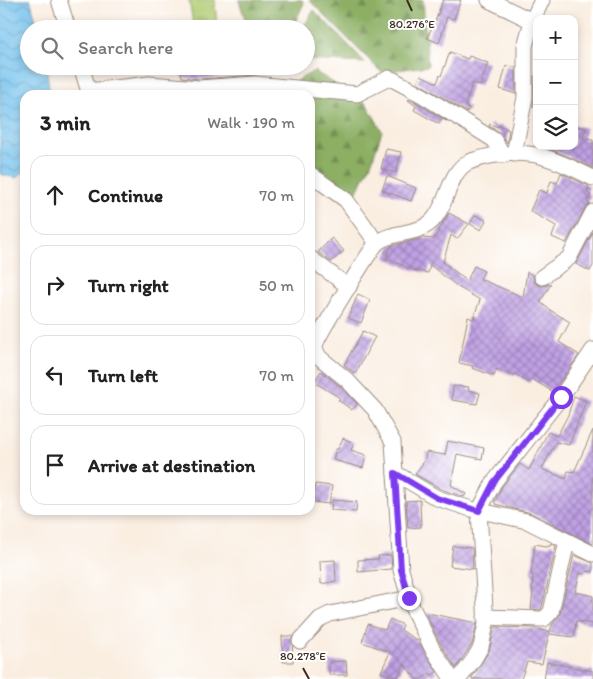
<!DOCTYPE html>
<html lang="en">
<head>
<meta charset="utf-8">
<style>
	:root { --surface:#fff; --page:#f6f6f6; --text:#222; --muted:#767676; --line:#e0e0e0 }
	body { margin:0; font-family:Itim,sans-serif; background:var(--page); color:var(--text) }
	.controls { position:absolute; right:15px; top:15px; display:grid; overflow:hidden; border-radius:10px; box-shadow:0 2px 8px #0003 }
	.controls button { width:45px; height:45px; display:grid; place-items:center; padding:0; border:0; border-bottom:1px solid var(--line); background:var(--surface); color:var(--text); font:25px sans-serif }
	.stop { position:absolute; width:15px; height:15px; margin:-11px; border:4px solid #7c3aed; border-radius:50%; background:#fff }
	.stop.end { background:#7c3aed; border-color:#fff; box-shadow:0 1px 5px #0008 }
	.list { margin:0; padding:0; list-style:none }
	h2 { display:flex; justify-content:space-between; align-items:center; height:65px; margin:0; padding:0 20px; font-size:21px }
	h2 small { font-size:16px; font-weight:400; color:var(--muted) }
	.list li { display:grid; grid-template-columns:32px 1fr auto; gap:15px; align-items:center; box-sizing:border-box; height:80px; margin:0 10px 10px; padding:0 10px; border:1px solid var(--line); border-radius:15px }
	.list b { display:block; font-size:19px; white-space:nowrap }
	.list em { font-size:16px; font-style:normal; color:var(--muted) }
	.icon { flex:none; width:28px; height:28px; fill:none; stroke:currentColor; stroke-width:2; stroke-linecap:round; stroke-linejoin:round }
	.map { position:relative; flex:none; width:593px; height:679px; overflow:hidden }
	.search { position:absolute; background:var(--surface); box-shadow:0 2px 8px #0003; left:20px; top:20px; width:295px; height:55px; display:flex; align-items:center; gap:12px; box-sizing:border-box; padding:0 18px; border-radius:28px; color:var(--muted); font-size:19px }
	.panel { position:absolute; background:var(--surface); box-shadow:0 2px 8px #0003; left:20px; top:90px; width:295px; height:425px; border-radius:15px }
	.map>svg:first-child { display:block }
	.grass { fill:url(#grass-tufts); stroke:#767a48 }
	.forest { fill:url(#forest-firs); stroke:#646c41 }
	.water { fill:url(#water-waves); stroke:#567686 }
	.building { fill:url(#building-cross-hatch) }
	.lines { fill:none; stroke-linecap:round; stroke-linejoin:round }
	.minor-casing { stroke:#9a8c80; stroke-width:17 }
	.minor { stroke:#fff; stroke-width:15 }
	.route { stroke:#7c3aed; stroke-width:6 }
	.ticks { fill:none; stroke:#3b2a1e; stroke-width:2 }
	.ticks-label { font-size:12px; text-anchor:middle; fill:#3b2a1e; stroke:#fff; stroke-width:4; stroke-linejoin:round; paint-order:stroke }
</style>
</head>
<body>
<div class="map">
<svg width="593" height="679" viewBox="0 0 593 679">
	<defs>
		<pattern id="grass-tufts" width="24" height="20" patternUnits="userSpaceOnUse" patternTransform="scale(1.25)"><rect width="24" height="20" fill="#b0cb72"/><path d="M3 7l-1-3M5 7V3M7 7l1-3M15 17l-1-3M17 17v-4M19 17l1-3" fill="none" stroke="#98ae62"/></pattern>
		<pattern id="forest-firs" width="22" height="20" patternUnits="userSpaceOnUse" patternTransform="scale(1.25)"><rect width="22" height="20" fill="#8caf64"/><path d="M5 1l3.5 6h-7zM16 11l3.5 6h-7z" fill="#748f52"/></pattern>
		<pattern id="water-waves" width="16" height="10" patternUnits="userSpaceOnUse" patternTransform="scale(1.25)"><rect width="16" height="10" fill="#72c1ed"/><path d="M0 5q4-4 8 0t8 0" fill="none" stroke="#5f9dbf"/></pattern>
		<pattern id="building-cross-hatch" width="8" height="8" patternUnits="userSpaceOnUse" patternTransform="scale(1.25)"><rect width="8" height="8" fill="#bfa0e4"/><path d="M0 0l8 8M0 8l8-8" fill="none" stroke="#9c83b8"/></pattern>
	</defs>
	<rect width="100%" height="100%" fill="#fff"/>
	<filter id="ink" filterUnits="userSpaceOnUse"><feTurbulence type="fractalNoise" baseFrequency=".02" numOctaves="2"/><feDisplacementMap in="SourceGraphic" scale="10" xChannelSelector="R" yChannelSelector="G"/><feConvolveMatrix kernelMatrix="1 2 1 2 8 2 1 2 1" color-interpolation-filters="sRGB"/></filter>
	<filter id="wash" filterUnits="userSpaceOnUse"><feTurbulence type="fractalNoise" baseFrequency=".0096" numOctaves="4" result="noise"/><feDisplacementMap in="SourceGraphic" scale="20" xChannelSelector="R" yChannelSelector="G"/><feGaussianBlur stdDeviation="1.12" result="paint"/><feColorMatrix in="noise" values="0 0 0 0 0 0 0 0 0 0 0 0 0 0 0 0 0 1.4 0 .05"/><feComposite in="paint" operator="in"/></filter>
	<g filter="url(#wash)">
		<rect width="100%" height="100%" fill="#faeee1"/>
		<!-- grass -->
		<polygon class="grass" points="189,0 215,0 217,29 194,29"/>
		<!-- forest -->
		<g class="forest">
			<polygon points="239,0 302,0 304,3 292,29 248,29"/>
			<polygon points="309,0 423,0 428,66 381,72"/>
			<polygon points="314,10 366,63 306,60 306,29 302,29"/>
			<polygon points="314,71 366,103 382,131 371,164 353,199 310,171 310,95 286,95 286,87"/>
		</g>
		<!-- water -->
		<polygon class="water" points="0,0 30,0 31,2 38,29 29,29 29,66 46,66 50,95 25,95 25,171 16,178 0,174"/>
		<g id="blocks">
			<!-- building -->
			<g class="building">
				<polygon points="443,0 461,0 454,19 447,17 439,43 427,38 432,27 433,27"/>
				<polygon points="450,52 468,59 469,56 488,63 480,86 472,83 465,106 469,108 467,112 417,82 421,75 437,83 440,75 441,76"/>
				<polygon points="179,66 200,66 201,68 253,66 253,72 257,72 257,75 199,79 182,77"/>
				<polygon points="506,66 516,67 516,94 500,89"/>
				<polygon points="534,76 537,77 537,108 533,107"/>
				<polygon points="409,99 417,103 447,121 442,119 439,124 414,110 416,106 408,100"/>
				<polygon points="490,124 498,127 499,125 509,130 507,143 499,132 489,126"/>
				<polygon points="574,125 586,128 583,139 593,140 593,168 565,155 540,146 574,146"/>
				<polygon points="386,149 401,152 396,173 381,169"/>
				<polygon points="561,173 589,186 587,193 591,195 587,202 590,203 585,208 566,243 552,237 556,226 530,211 539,190 547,193 551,181 557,183"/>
				<polygon points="387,176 416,188 411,201 382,190"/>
				<polygon points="449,213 469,224 457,239 451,235 443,262 467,281 474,266 484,271 480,279 523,297 527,272 533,275 534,282 538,285 542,286 551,284 540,302 550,310 570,322 559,342 579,355 553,392 532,379 529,383 515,374 514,376 497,369 494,376 472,368 473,366 459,363 468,317 473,319 480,300 458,287 430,265 428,273 413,270 386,258 391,246 423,238 434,239"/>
				<polygon points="475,215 486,220 481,230 470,224"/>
				<polygon points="593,232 593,266 590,271 576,264"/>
				<polygon points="332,238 344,251 331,262 318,252"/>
				<polygon points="358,294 370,300 361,323 348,318"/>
				<polygon points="363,331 375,337 355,374 344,365"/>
				<polygon points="321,371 341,387 357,404 352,410 338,400 340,398 314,382"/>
				<polygon points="453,386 469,387 468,390 480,393 477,404 452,400"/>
				<polygon points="574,396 586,401 569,445 556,442 542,469 566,479 568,471 574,472 593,430 593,544 531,513 495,504 495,501 502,487 520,464 529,470 548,432 557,436 568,415"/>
				<polygon points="343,438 354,443 351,450 366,455 363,468 333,460 336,449 338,449"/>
				<polygon points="448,441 484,448 482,459 457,454 451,485 466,494 464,497 441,489 415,474 425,460 426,452 445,455"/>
				<polygon points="315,484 332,486 329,504 313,502"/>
				<polygon points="332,500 357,502 356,512 331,510"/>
				<polygon points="420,500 421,527 408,528 406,501"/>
				<polygon points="551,543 556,546 542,607 540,610 531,609 533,591 532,591 533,575 531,575 535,544 546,546 550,545"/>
				<polygon points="453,546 472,548 473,569 450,566"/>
				<polygon points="391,555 392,569 358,572 358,560 379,559 378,556"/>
				<polygon points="574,555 593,563 593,572 586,571 585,574 580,573 575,592 593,596 593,624 576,621 574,637 549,634 542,664 527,662 521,679 471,679 489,651 495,627 534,628 550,632 552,625 560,614"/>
				<polygon points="335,560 336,581 321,584 320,561"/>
				<polygon points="427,613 477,623 472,644 456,668 440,643 427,616"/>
				<polygon points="390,619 403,625 401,630 418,641 437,672 431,676 430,673 422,679 416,679 404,664 397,678 381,672 390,652 362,642 368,624 385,630"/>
				<polygon points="282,636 292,636 293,662 283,662"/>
				<polygon points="346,661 347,675 329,675 329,662"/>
				<polygon points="547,662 593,671 593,679 544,679"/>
			</g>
		</g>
	</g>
	<g filter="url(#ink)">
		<use href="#blocks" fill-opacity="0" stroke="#9a8c80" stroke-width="1"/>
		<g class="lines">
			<defs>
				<g id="minor">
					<polyline points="59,0 68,29"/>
					<polyline points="489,0 532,21"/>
					<polyline points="81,66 90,95"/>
					<polyline points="89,91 149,84 199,88 255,84 357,94 389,78 394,80 422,95 494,140 503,155"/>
					<polyline points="514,154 525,97 525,46 532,21 542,0"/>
					<polyline points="310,174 346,200 377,243"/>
					<polyline points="310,258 349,287"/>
					<polyline points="542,277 569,258 593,212"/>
					<polyline points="395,473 437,498 471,509 527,521 593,554"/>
					<polyline points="485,617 540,619 544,619 551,612 567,541"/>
					<polyline points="300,641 320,619 330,614 409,598"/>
					<path d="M452,679L432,648L412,607L401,570L393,442L375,410L347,380L319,357C317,353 315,350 315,346C316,338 371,248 378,242C393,231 417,235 431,222C448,207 448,171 469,162C487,155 511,152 529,154C547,155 577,170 593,178"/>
					<polyline points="459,679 474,659 481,647 486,624 479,511 494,482 561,397 593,350"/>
				</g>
			</defs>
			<!-- minor casing -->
			<use href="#minor" class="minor-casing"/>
			<!-- minor -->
			<use href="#minor" class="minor"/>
		</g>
	</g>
	<g class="lines" filter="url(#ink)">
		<!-- route -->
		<polyline class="route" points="409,598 401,570 395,473 437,498 479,511 494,482 561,397"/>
	</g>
	<!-- ticks -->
	<path class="ticks" d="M407,0L412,11M303,668L309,679"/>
	<g class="ticks-label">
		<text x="412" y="28">80.276°E</text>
		<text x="303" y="660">80.278°E</text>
	</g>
</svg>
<div class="controls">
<button>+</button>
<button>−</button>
<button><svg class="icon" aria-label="layers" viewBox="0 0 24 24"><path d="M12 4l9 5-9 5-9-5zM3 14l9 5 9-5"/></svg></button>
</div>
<div class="stop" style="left:561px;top:397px"></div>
<div class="stop end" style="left:409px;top:598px"></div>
<div class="search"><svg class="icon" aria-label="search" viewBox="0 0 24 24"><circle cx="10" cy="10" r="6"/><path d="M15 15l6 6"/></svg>Search here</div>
<section class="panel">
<h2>3 min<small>Walk · 190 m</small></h2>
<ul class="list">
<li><svg class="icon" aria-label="ahead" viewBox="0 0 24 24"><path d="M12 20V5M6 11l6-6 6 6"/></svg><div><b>Continue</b></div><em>70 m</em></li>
<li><svg class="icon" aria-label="right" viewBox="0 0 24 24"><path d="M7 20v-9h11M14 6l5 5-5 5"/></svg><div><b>Turn right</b></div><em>50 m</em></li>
<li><svg class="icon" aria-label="left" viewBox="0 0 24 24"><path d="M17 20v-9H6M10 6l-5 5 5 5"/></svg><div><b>Turn left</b></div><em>70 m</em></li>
<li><svg class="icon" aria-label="arrive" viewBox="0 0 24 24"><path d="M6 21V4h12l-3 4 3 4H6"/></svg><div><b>Arrive at destination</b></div></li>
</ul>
</section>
</div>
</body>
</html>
